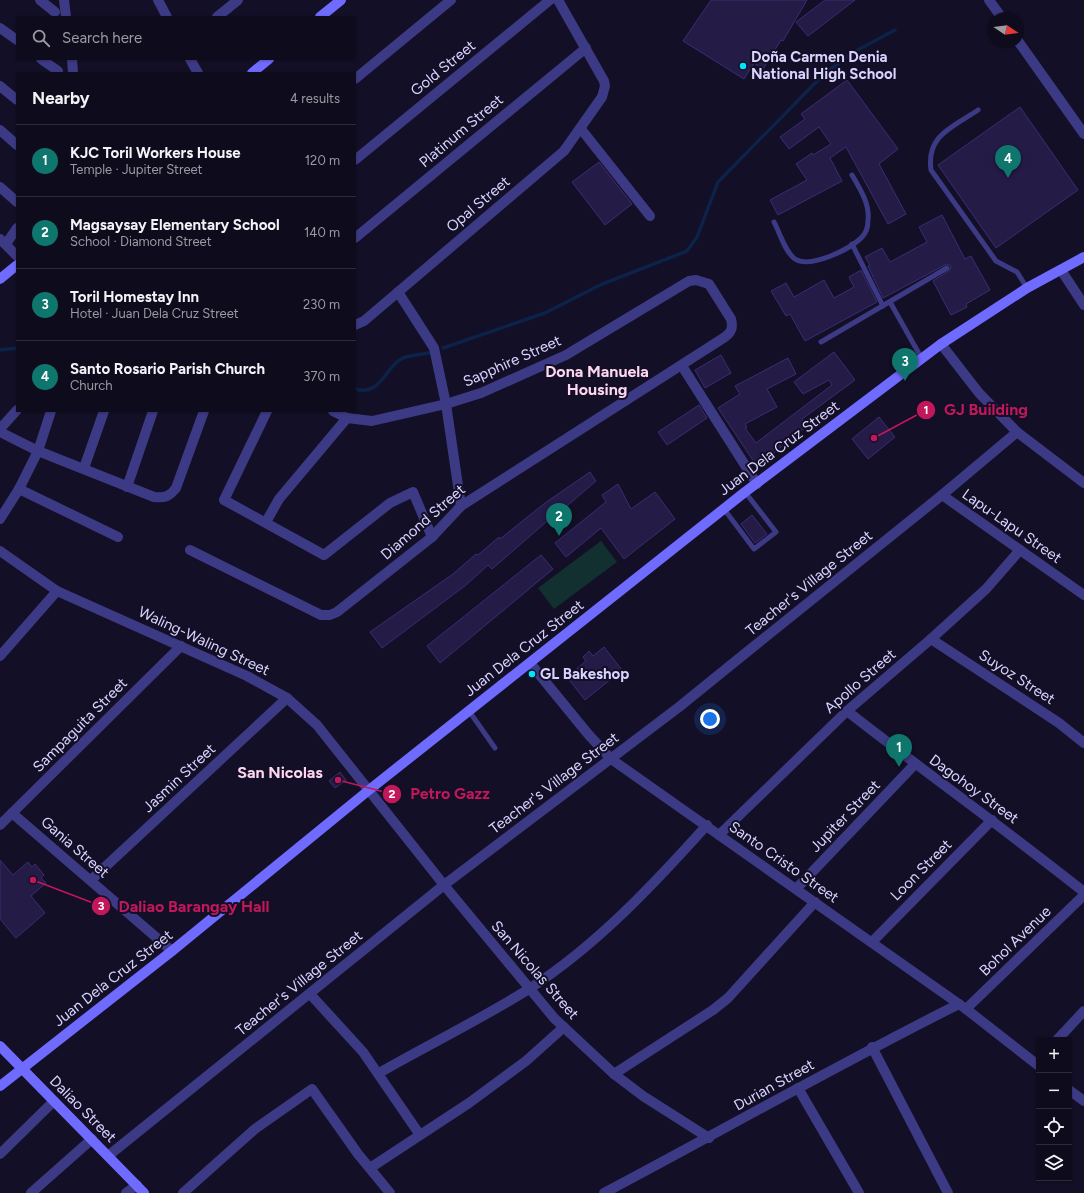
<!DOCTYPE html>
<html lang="en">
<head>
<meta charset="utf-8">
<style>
	:root { --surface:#0e0b1c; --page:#1c1929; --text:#f1f3f6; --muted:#9b9ba3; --line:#2e2b3b; --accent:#0f766e }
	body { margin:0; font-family:Figtree,sans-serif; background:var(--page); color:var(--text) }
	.controls { position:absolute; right:12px; bottom:12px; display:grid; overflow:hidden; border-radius:0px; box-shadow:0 1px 3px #0004 }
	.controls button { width:36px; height:36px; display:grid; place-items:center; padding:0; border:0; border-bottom:1px solid var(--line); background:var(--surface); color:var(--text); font:20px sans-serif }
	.compass { position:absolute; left:988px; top:12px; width:36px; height:36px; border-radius:50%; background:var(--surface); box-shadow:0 1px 3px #0004; rotate:103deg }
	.you { position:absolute; left:710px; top:719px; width:14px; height:14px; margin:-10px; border:3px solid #fff; border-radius:50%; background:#1a73e8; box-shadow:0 0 0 6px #1a73e833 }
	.badge { display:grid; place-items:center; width:26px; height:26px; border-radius:50%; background:var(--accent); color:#fff; font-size:13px; font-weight:700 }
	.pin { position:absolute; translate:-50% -33px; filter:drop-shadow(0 1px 2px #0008) }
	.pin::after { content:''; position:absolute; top:21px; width:14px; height:12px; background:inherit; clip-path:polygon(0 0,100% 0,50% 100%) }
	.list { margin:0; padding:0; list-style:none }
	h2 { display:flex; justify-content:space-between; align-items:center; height:52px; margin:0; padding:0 16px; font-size:17px }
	h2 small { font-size:13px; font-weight:400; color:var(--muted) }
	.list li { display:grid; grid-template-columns:26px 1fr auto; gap:12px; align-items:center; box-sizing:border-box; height:72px; padding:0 16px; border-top:1px solid var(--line) }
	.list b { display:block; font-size:15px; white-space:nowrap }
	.list p { margin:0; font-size:13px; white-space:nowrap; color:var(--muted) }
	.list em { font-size:13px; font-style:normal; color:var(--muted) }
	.icon { flex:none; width:22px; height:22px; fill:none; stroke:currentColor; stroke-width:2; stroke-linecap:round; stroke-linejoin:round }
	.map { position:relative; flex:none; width:1084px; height:1193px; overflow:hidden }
	.search { position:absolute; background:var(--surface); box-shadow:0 1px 3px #0004; left:16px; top:16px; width:340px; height:44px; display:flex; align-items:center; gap:10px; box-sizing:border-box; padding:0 14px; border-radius:0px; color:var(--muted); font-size:15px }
	.panel { position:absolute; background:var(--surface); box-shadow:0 1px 3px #0004; left:16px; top:72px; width:340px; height:340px; border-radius:0px }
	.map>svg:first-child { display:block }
	.green { fill:#12302f }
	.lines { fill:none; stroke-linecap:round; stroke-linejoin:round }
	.stream { stroke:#0c2248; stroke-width:3.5 }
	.building { fill:#241b47; stroke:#3b2d73 }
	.lane { stroke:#3d3a85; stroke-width:5 }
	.street { stroke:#3d3a85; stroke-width:10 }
	.secondary { stroke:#6f6bff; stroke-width:10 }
	.poi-dot { fill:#00e5ff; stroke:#130f26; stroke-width:1.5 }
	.labels { text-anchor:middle; stroke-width:4; stroke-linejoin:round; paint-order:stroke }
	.poi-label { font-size:15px; font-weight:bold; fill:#d9d4ff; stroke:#130f26; text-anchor:start }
	.street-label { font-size:15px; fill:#d9d4ff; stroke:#130f26 }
	.neighbourhood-label { font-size:16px; font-weight:bold; fill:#ffd6f0; stroke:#130f26 }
	.leader { fill:none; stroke:#c2185b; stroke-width:1.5 }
	.callout-dot { fill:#c2185b; stroke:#130f26; stroke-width:1.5 }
	.mark-label { font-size:12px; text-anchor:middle; font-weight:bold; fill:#fff }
	.callout-label { font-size:16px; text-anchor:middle; font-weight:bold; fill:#c2185b; stroke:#130f26; stroke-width:4; stroke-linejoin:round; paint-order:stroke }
</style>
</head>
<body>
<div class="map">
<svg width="1084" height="1193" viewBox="0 0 1084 1193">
	<rect width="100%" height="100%" fill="#130f26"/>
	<!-- green -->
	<polygon class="green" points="601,541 617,562 554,609 538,588"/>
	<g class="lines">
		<!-- stream -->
		<g class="stream">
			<polyline points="443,348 545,313 600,285 687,251 697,237 718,182 822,76 852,53 895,30"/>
			<polyline points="0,350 17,348"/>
			<path d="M355,389C380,397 385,368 401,359C408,355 420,355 429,353"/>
		</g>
	</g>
	<!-- building -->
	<g class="building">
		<polygon points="711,0 807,0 783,41 781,40 763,69 754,63 744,79 683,41"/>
		<polygon points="825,0 855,0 808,36 796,22"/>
		<polygon points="847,80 898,149 879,164 906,214 888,224 846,147 830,158 842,181 778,215 770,200 807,180 796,164 812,153 813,155 831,144 819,127 789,149 780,137 805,119 801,114"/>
		<polygon points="1020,107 1078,190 996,248 938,165"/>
		<polygon points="599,162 632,204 605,225 572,182"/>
		<polygon points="942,215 965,259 971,256 990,290 966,304 967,307 951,315 933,281 950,270 951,266 947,264 883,298 868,266 870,265 865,257 882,248 890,262 927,242 919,227"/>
		<polygon points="861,270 877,302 805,341 790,314 786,316 771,291 786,283 794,297 824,280 834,298 854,287 849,277"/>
		<polygon points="834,352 855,380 802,419 807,426 770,456 756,465 718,408 740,394 735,386 788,358 796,374 767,389 777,407 745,424 747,427 745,428 756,443 832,385 829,380 803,394 794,382"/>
		<polygon points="721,355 731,373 705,388 695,370"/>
		<polygon points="699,405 707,418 667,445 658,432"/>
		<polygon points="879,417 895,437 868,459 852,439"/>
		<polygon points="590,472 596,481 554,517 553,516 492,569 488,565 466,585 382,648 370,632 453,574 476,554 478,555 499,537 500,539 545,503"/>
		<polygon points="618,484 631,509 655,492 675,519 624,559 601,528 566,557 555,543 606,502 602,495"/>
		<polygon points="752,515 767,534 755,543 741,524"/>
		<polygon points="541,555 553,569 440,663 427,646"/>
		<polygon points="604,647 622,670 585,700 567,677 586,661 583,657 589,651 593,656"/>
		<polygon points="340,772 346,780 335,788 329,781"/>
		<polygon points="0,860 13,875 28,862 32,867 35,864 44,875 41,878 46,883 31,896 45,913 16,938 0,919"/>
	</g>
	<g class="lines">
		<!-- lane -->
		<g class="lane">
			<path d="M978,110C953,127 926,135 931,170L996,261L1017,272L1027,288"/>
			<path d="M774,222C780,233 785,252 795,259C810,269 851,249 862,237C866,233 868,226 868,220C870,204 860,189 852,175"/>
			<polyline points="852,244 883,306"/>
			<polyline points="890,302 922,359"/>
			<polyline points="821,342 947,268"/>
			<polyline points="724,509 754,549 776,532 745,492"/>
			<polyline points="469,711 495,748"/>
		</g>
		<!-- street -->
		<g class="street">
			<polyline points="40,0 55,12"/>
			<polyline points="64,0 66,17"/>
			<polyline points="158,0 167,17"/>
			<polyline points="989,0 1002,18"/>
			<polyline points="217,17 238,0"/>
			<polyline points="0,28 17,40"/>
			<polyline points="1018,41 1084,134"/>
			<polyline points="41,59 58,71"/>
			<polyline points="72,59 73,73"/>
			<polyline points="190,59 198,73"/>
			<polyline points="355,79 451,0"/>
			<polyline points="0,86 17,100"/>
			<polyline points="581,129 650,216"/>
			<polyline points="0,130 17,145"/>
			<polyline points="355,160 550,0"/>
			<polyline points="0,187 17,202"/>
			<polyline points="355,238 586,48"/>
			<polyline points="0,239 17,256"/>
			<polyline points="6,244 17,228"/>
			<polyline points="1061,270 1084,305"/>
			<polyline points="398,292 434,348 446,404 461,506"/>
			<polyline points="355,325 364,321 564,151 602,97 605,86 604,81 558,0"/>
			<polyline points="941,344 979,393 1017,432 1084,483"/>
			<polyline points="682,366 757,484"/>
			<polyline points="267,411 224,500 324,555 390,503 413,492 432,537"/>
			<polyline points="0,429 17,410"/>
			<path d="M0,432L38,451L154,497C165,498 169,497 176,488L204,411"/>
			<polyline points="84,468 104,411"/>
			<polyline points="127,487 153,411"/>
			<polyline points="19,489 118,537"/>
			<polyline points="942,495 1084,595"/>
			<polyline points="0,519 19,489 38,451 51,411"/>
			<polyline points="266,522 279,499 347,418"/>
			<path d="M190,550L321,615H330L337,612L432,537L461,506L725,337C732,332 733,327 731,319L709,284L696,280L689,281L566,355L481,393L446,404L372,421L347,418L333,411"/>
			<polyline points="0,551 57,591 247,676 287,698 317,725 444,885 554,1018 614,1074 643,1096 709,1138"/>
			<polyline points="931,639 1059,723 1084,743"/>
			<polyline points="0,656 57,591"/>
			<polyline points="530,663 588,734 611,759 966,1009 1039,1066"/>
			<path d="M847,711C925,772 1006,830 1084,892"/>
			<polyline points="12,813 172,951"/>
			<polyline points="0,825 181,646"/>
			<polyline points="719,835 847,711 931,639 986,589 1020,550"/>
			<polyline points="91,880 287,698"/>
			<polyline points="796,889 915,764"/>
			<polyline points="872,942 992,820"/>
			<polyline points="310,994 363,1052 420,1135"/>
			<polyline points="966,1009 1084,895"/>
			<polyline points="1057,1040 1084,1011"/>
			<polyline points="872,1047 948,1193"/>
			<path d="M379,1073C428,1045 481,1019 529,989C597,945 653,885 707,825"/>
			<polyline points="614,1074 713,1010 728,998 815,902"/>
			<polyline points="798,1088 859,1193"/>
			<polyline points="1069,1090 1084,1101"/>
			<polyline points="0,1154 54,1101"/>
			<polyline points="108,1156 444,885 679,707 737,660 942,495 1017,432"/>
			<polyline points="370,1168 469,1103 526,1061 564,1027"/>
			<polyline points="31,1193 92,1139"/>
			<polyline points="126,1193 137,1185"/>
			<polyline points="183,1193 255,1129 312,1089 358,1154 390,1193"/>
			<path d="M604,1193C723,1130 839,1064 959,1004"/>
		</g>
		<!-- secondary -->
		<g class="secondary">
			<polyline points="320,17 341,0"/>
			<polyline points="252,73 269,59"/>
			<polyline points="0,279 17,265"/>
			<polyline points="0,1046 144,1193"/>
			<polyline points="0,1086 172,951 369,790 745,492 941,344 1027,288 1084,257"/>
		</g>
	</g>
	<!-- markers -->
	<g class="poi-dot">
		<circle cx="743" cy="66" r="4"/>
		<circle cx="532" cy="674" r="4"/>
	</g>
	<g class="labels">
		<!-- poi labels -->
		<g class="poi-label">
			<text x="751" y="62">Doña Carmen Denia<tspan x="751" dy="17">National High School</tspan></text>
			<text x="540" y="679">GL Bakeshop</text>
		</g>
		<!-- street labels -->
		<g class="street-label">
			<text transform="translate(443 68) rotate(-39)" y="5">Gold Street</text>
			<text transform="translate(461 131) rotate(-40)" y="5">Platinum Street</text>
			<text transform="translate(478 204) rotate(-40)" y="5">Opal Street</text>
			<text transform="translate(512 361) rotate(-24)" y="5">Sapphire Street</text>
			<text transform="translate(779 448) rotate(-37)" y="5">Juan Dela Cruz Street</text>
			<text transform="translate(423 522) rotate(-41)" y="5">Diamond Street</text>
			<text transform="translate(1012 526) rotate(35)" y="5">Lapu-Lapu Street</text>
			<text transform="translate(809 583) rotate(-39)" y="5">Teacher's Village Street</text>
			<text transform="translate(204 641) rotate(25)" y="5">Waling-Waling Street</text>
			<text transform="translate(524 648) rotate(-38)" y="5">Juan Dela Cruz Street</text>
			<text transform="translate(1017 677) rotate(33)" y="5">Suyoz Street</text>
			<text transform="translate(860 681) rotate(-41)" y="5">Apollo Street</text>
			<text transform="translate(80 725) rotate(-45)" y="5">Sampaguita Street</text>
			<text transform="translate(179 778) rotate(-43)" y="5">Jasmin Street</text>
			<text transform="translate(554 783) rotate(-37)" y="5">Teacher's Village Street</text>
			<text transform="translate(974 789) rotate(36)" y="5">Dagohoy Street</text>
			<text transform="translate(845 816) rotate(-46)" y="5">Jupiter Street</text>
			<text transform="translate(75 847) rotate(41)" y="5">Gania Street</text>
			<text transform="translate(784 862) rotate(35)" y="5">Santo Cristo Street</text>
			<text transform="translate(921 870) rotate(-45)" y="5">Loon Street</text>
			<text transform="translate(1015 941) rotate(-44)" y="5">Bohol Avenue</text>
			<text transform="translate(535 970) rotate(49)" y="5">San Nicolas Street</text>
			<text transform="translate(113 978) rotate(-38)" y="5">Juan Dela Cruz Street</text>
			<text transform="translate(299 983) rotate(-39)" y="5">Teacher's Village Street</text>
			<text transform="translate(774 1085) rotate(-29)" y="5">Durian Street</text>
			<text transform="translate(83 1109) rotate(45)" y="5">Daliao Street</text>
		</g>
		<!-- neighbourhood labels -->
		<g class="neighbourhood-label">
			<text x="597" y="377">Dona Manuela<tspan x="597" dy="18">Housing</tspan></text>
			<text x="280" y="778">San Nicolas</text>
		</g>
	</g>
	<!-- callouts -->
	<path class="leader" d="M874 438L926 410M338 780L392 794M33 880L101 906"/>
	<g class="callout-dot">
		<circle cx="874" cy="438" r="4"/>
		<circle cx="338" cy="780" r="4"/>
		<circle cx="33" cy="880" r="4"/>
		<circle cx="926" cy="410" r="10"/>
		<circle cx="392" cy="794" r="10"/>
		<circle cx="101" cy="906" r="10"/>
	</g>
	<g class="mark-label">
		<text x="926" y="414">1</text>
		<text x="392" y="798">2</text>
		<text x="101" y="910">3</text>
	</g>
	<g class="callout-label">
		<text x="986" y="415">GJ Building</text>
		<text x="450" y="799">Petro Gazz</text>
		<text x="194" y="912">Daliao Barangay Hall</text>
	</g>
</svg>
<div class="controls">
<button>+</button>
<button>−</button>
<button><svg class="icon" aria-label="locate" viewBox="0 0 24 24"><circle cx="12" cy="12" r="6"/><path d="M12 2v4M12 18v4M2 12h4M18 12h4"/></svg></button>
<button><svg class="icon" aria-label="layers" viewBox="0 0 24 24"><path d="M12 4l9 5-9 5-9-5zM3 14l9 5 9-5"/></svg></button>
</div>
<svg class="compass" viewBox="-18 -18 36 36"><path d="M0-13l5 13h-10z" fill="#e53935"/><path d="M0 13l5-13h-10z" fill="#9b9ba3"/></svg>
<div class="you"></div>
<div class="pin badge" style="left:899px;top:767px">1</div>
<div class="pin badge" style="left:559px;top:536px">2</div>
<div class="pin badge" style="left:905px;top:381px">3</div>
<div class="pin badge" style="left:1008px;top:178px">4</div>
<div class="search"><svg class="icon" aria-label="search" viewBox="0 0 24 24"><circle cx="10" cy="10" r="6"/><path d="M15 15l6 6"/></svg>Search here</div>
<section class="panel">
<h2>Nearby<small>4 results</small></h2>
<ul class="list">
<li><span class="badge">1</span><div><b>KJC Toril Workers House</b><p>Temple · Jupiter Street</p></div><em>120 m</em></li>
<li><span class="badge">2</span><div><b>Magsaysay Elementary School</b><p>School · Diamond Street</p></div><em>140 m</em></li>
<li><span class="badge">3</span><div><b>Toril Homestay Inn</b><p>Hotel · Juan Dela Cruz Street</p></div><em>230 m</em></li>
<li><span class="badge">4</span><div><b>Santo Rosario Parish Church</b><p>Church</p></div><em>370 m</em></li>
</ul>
</section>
</div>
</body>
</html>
